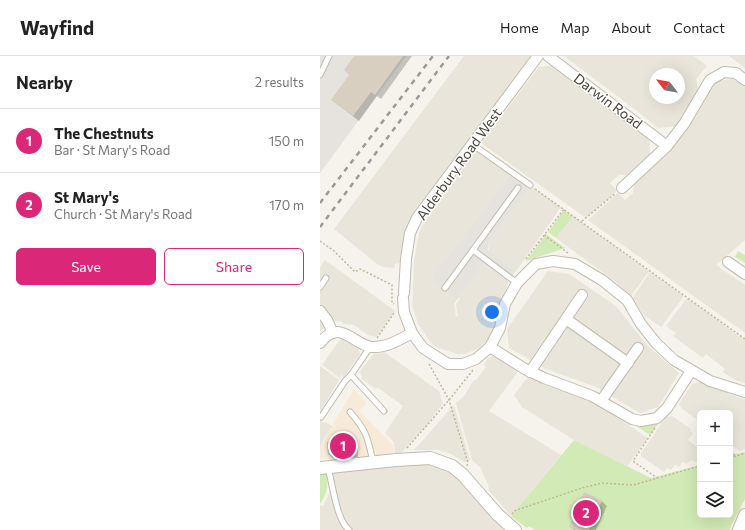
<!DOCTYPE html>
<html lang="en">
<head>
<meta charset="utf-8">
<style>
	:root { --surface:#fff; --page:#f2f2f2; --text:#222; --muted:#767676; --line:#e0e0e0; --accent:#db2777 }
	body { margin:0; font-family:Commissioner,sans-serif; background:var(--page); color:var(--text) }
	.controls { position:absolute; right:12px; bottom:12px; display:grid; overflow:hidden; border-radius:6px; box-shadow:0 4px 16px #0002 }
	.controls button { width:36px; height:36px; display:grid; place-items:center; padding:0; border:0; border-bottom:1px solid var(--line); background:var(--surface); color:var(--text); font:20px sans-serif }
	.compass { position:absolute; left:329px; top:12px; width:36px; height:36px; border-radius:50%; background:var(--surface); box-shadow:0 4px 16px #0002; rotate:301deg }
	.you { position:absolute; left:172px; top:256px; width:14px; height:14px; margin:-10px; border:3px solid #fff; border-radius:50%; background:#1a73e8; box-shadow:0 0 0 6px #1a73e833 }
	.badge { display:grid; place-items:center; width:26px; height:26px; border-radius:50%; background:var(--accent); color:#fff; font-size:13px; font-weight:700 }
	.pin { position:absolute; translate:-50% -50%; border:2px solid #fff; box-shadow:0 1px 4px #0006 }
	.list { margin:0; padding:0; list-style:none }
	h2 { display:flex; justify-content:space-between; align-items:center; height:52px; margin:0; padding:0 16px; font-size:17px }
	h2 small { font-size:13px; font-weight:400; color:var(--muted) }
	.list li { display:grid; grid-template-columns:26px 1fr auto; gap:12px; align-items:center; box-sizing:border-box; height:64px; padding:0 16px; border-top:1px solid var(--line) }
	.list b { display:block; font-size:15px; white-space:nowrap }
	.list p { margin:0; font-size:13px; white-space:nowrap; color:var(--muted) }
	.list em { font-size:13px; font-style:normal; color:var(--muted) }
	.actions { display:flex; gap:8px; padding:12px 16px }
	.actions a { flex:1; padding:9px 0; border:1px solid var(--accent); border-radius:6px; text-align:center; font-size:14px; color:var(--accent) }
	.actions .main { background:var(--accent); color:#fff }
	.icon { flex:none; width:22px; height:22px; fill:none; stroke:currentColor; stroke-width:2; stroke-linecap:round; stroke-linejoin:round }
	.map { position:relative; flex:none; width:425px; height:474px; overflow:hidden }
	header { display:flex; align-items:center; gap:24px; box-sizing:border-box; height:56px; padding:0 20px; background:var(--surface); border-bottom:1px solid var(--line) }
	header strong { font-size:19px }
	nav { display:flex; gap:22px; margin-inline-start:auto; font-size:14px }
	main { display:flex }
	aside { flex:1; background:var(--surface) }
	.map>svg:first-child { display:block }
	.residential { fill:#eae5da; fill-rule:evenodd }
	.commercial { fill:#f7ead8 }
	.industrial { fill:#e6e2dd }
	.green { fill:#d2eab5 }
	.shadow { fill:#0003 }
	.building { fill:#d8cfc1 }
	.lines { fill:none; stroke-linecap:round; stroke-linejoin:round }
	.service-casing { stroke:#c2bbae; stroke-width:7 }
	.minor-casing { stroke:#c2bbae; stroke-width:12 }
	.tertiary-casing { stroke:#c2bbae; stroke-width:14 }
	.path { stroke:#c4b79f; stroke-width:1.5; stroke-dasharray:2 2; stroke-linecap:butt }
	.service { stroke:#fff; stroke-width:5 }
	.minor { stroke:#fff; stroke-width:10 }
	.tertiary { stroke:#fff; stroke-width:12 }
	.rail { stroke:#9a9a9a; stroke-width:2.5; stroke-dasharray:5 5; stroke-linecap:butt }
	.labels { text-anchor:middle; stroke-width:3; stroke-linejoin:round; paint-order:stroke }
	.street-label { font-size:14px; fill:#4b4439; stroke:#fff }
</style>
</head>
<body>
<header>
<strong>Wayfind</strong>
<nav><a>Home</a><a>Map</a><a>About</a><a>Contact</a></nav>
</header>
<main>
<aside>
<h2>Nearby<small>2 results</small></h2>
<ul class="list">
<li><span class="badge">1</span><div><b>The Chestnuts</b><p>Bar · St Mary's Road</p></div><em>150 m</em></li>
<li><span class="badge">2</span><div><b>St Mary's</b><p>Church · St Mary's Road</p></div><em>170 m</em></li>
</ul>
<div class="actions"><a class="main">Save</a><a>Share</a></div>
</aside>
<div class="map">
<svg width="425" height="474" viewBox="0 0 425 474">
	<rect width="100%" height="100%" fill="#f6f3ec"/>
	<!-- residential -->
	<g class="residential">
		<polygon points="144,0 212,0 97,153 89,170 82,205 80,207 75,208 75,212 63,211 57,208 14,173"/>
		<path d="M244,0H374L387,10L376,23L378,34L357,70L338,72L316,54ZM335,18H359V42H335Z"/>
		<polygon points="409,0 425,0 425,12"/>
		<polygon points="238,9 329,78 330,98 307,119 299,119 290,127 297,135 266,162 161,87 219,11"/>
		<polygon points="419,22 425,26 425,184 396,209 425,229 425,277 268,164 298,137 305,144 313,137 314,128 358,84 370,68 396,25"/>
		<polygon points="157,92 192,118 119,230 137,244 134,248 136,261 138,260 136,248 140,243 138,241 164,207 189,225 181,246 176,266 169,283 159,292 145,298 137,298 116,291 109,284 98,268 92,249 94,206 99,177 103,168"/>
		<polygon points="210,130 241,151 197,214 193,211 191,212 169,196 168,187"/>
		<polygon points="253,160 329,215 310,241 297,227 236,182"/>
		<polygon points="5,204 75,255 56,281 48,279 34,269 24,268 20,265 7,266 5,271 0,275 0,211"/>
		<polygon points="228,215 249,218 296,250 327,289 359,317 338,351 320,357 276,331 226,313 189,292 187,273"/>
		<polygon points="330,216 364,240 341,271 325,260 312,243"/>
		<polygon points="367,242 425,284 425,327 415,324 403,316 405,313 386,298 383,302 353,280 356,277 346,270"/>
		<polygon points="22,281 38,291 40,298 24,321 21,319 20,322 2,309"/>
		<polygon points="64,296 119,335 123,348 106,370 81,397 75,397 74,386 65,377 83,350 57,331 56,333 42,323 40,315 54,298"/>
		<polygon points="173,300 179,300 196,310 197,317 169,355 241,399 191,460 181,449 181,448 169,435 168,428 161,414 162,413 152,404 136,347 144,340 154,324 156,324 166,311 164,308 168,302"/>
		<polygon points="0,310 19,324 0,356"/>
		<polygon points="209,319 222,324 225,329 269,345 283,352 328,382 307,410 254,384 202,351 194,339"/>
		<polygon points="381,326 407,336 408,338 425,343 425,393 420,395 410,388 410,357 380,357 379,365 361,352 359,348 372,328"/>
		<polygon points="134,349 150,404 144,406 131,398 119,394 94,394"/>
		<polygon points="352,360 371,373 370,375 373,377 368,384 380,393 380,401 376,406 372,404 366,408 363,406 359,411 355,409 351,414 347,412 344,416 321,400 321,397 346,361"/>
		<polygon points="0,364 5,367 6,366 12,370 0,390"/>
		<polygon points="94,406 112,407 126,411 145,428 190,474 0,474 0,449 3,450 9,438 11,430 9,417"/>
	</g>
	<!-- commercial -->
	<polygon class="commercial" points="34,333 46,347 39,355 73,389 74,397 16,404 0,402 0,390"/>
	<!-- industrial -->
	<g class="industrial">
		<polygon points="0,0 86,0 0,117"/>
		<polygon points="192,118 210,130 168,187 168,194 191,212 192,211 197,214 188,224 164,207 137,244 118,230 120,228 112,222"/>
	</g>
	<!-- green -->
	<g class="green">
		<polygon points="244,154 253,160 236,182 228,176"/>
		<polygon points="226,178 245,192 206,205"/>
		<polygon points="418,195 425,199 425,207 415,201"/>
		<polygon points="339,367 330,379 316,370 327,370"/>
		<polygon points="254,384 331,422 380,409 380,459 410,459 410,400 425,396 425,443 412,468 410,474 215,474 209,470 207,472 191,460"/>
		<path d="M0,418H6C9,430 7,437 0,448Z"/>
	</g>
	<!-- shadow -->
	<g class="shadow">
		<polygon points="35,0 92,0 61,43 57,40 39,65 12,44 30,19"/>
		<polygon points="33,382 37,386 38,401 13,402 9,398"/>
		<polygon points="282,445 287,450 276,474 254,474 250,471"/>
	</g>
	<!-- building -->
	<g class="building">
		<polygon points="34,0 83,0 55,39 51,36 33,60 11,44 29,19 24,14"/>
		<polygon points="34,381 35,398 8,399 7,386 15,385 15,382"/>
		<polygon points="264,436 282,444 269,474 256,474 249,471"/>
	</g>
	<g class="lines">
		<defs>
			<g id="service">
				<polyline points="0,19 9,0"/>
				<polyline points="152,88 210,129"/>
				<polyline points="197,227 153,194 198,132"/>
				<polyline points="0,231 6,222"/>
				<polyline points="125,232 153,194"/>
				<polyline points="50,291 31,319 64,355"/>
				<path d="M30,356C47,375 48,383 53,406"/>
				<polyline points="1,361 25,325 31,319"/>
				<path d="M8,412C13,429 16,463 29,474"/>
			</g>
			<g id="minor">
				<polyline points="228,0 347,90"/>
				<polyline points="302,132 347,90 364,68 390,24 404,16 416,17 425,24"/>
				<polyline points="408,206 425,218"/>
				<polyline points="84,237 86,203 90,177 97,162 218,0"/>
				<polyline points="83,242 84,256 92,277 103,292 128,308 143,308 156,303 170,291 180,272 185,248 197,227 216,208 233,205 255,208 282,224 307,244 321,268 336,287 354,304 390,325 425,336"/>
				<polyline points="0,255 7,264 13,277"/>
				<polyline points="246,263 308,307"/>
				<path d="M0,287C20,261 33,289 52,291C66,292 79,284 92,277"/>
				<polyline points="170,291 205,313 224,322 272,340 312,363 321,365 337,362 347,352 371,315"/>
				<polyline points="210,316 262,239"/>
				<polyline points="281,345 318,292"/>
			</g>
			<g id="tertiary">
				<polyline points="0,412 76,404 110,402 132,410 143,419 177,458 195,474"/>
				<polyline points="419,474 425,459"/>
			</g>
		</defs>
		<!-- service casing -->
		<use href="#service" class="service-casing"/>
		<!-- minor casing -->
		<use href="#minor" class="minor-casing"/>
		<!-- tertiary casing -->
		<use href="#tertiary" class="tertiary-casing"/>
		<!-- path -->
		<g class="path">
			<polyline points="215,133 425,283"/>
			<polyline points="262,165 296,137"/>
			<polyline points="224,179 248,197"/>
			<polyline points="0,185 14,195 35,216 40,213 72,229 72,247 74,248"/>
			<polyline points="206,203 244,153"/>
			<polyline points="57,282 74,257"/>
			<polyline points="109,308 129,344 148,407 147,410"/>
			<polyline points="335,372 313,405 337,422"/>
			<polyline points="87,392 129,344 153,314"/>
			<polyline points="410,396 415,399"/>
			<polyline points="410,402 425,397"/>
			<polyline points="192,458 194,455 262,432 282,427 313,429 380,410"/>
		</g>
		<!-- service -->
		<use href="#service" class="service"/>
		<!-- minor -->
		<use href="#minor" class="minor"/>
		<!-- tertiary -->
		<use href="#tertiary" class="tertiary"/>
		<!-- rail -->
		<g class="rail">
			<polyline points="0,147 113,0"/>
			<polyline points="0,171 129,0"/>
		</g>
	</g>
	<g class="labels">
		<!-- street labels -->
		<g class="street-label">
			<text transform="translate(288 45) rotate(37)" y="5">Darwin Road</text>
			<text transform="translate(139 108) rotate(-54)" y="5">Alderbury Road West</text>
		</g>
	</g>
</svg>
<div class="controls">
<button>+</button>
<button>−</button>
<button><svg class="icon" aria-label="layers" viewBox="0 0 24 24"><path d="M12 4l9 5-9 5-9-5zM3 14l9 5 9-5"/></svg></button>
</div>
<svg class="compass" viewBox="-18 -18 36 36"><path d="M0-13l5 13h-10z" fill="#e53935"/><path d="M0 13l5-13h-10z" fill="#767676"/></svg>
<div class="you"></div>
<div class="pin badge" style="left:23px;top:390px">1</div>
<div class="pin badge" style="left:266px;top:457px">2</div>
</div>
</main>
</body>
</html>
